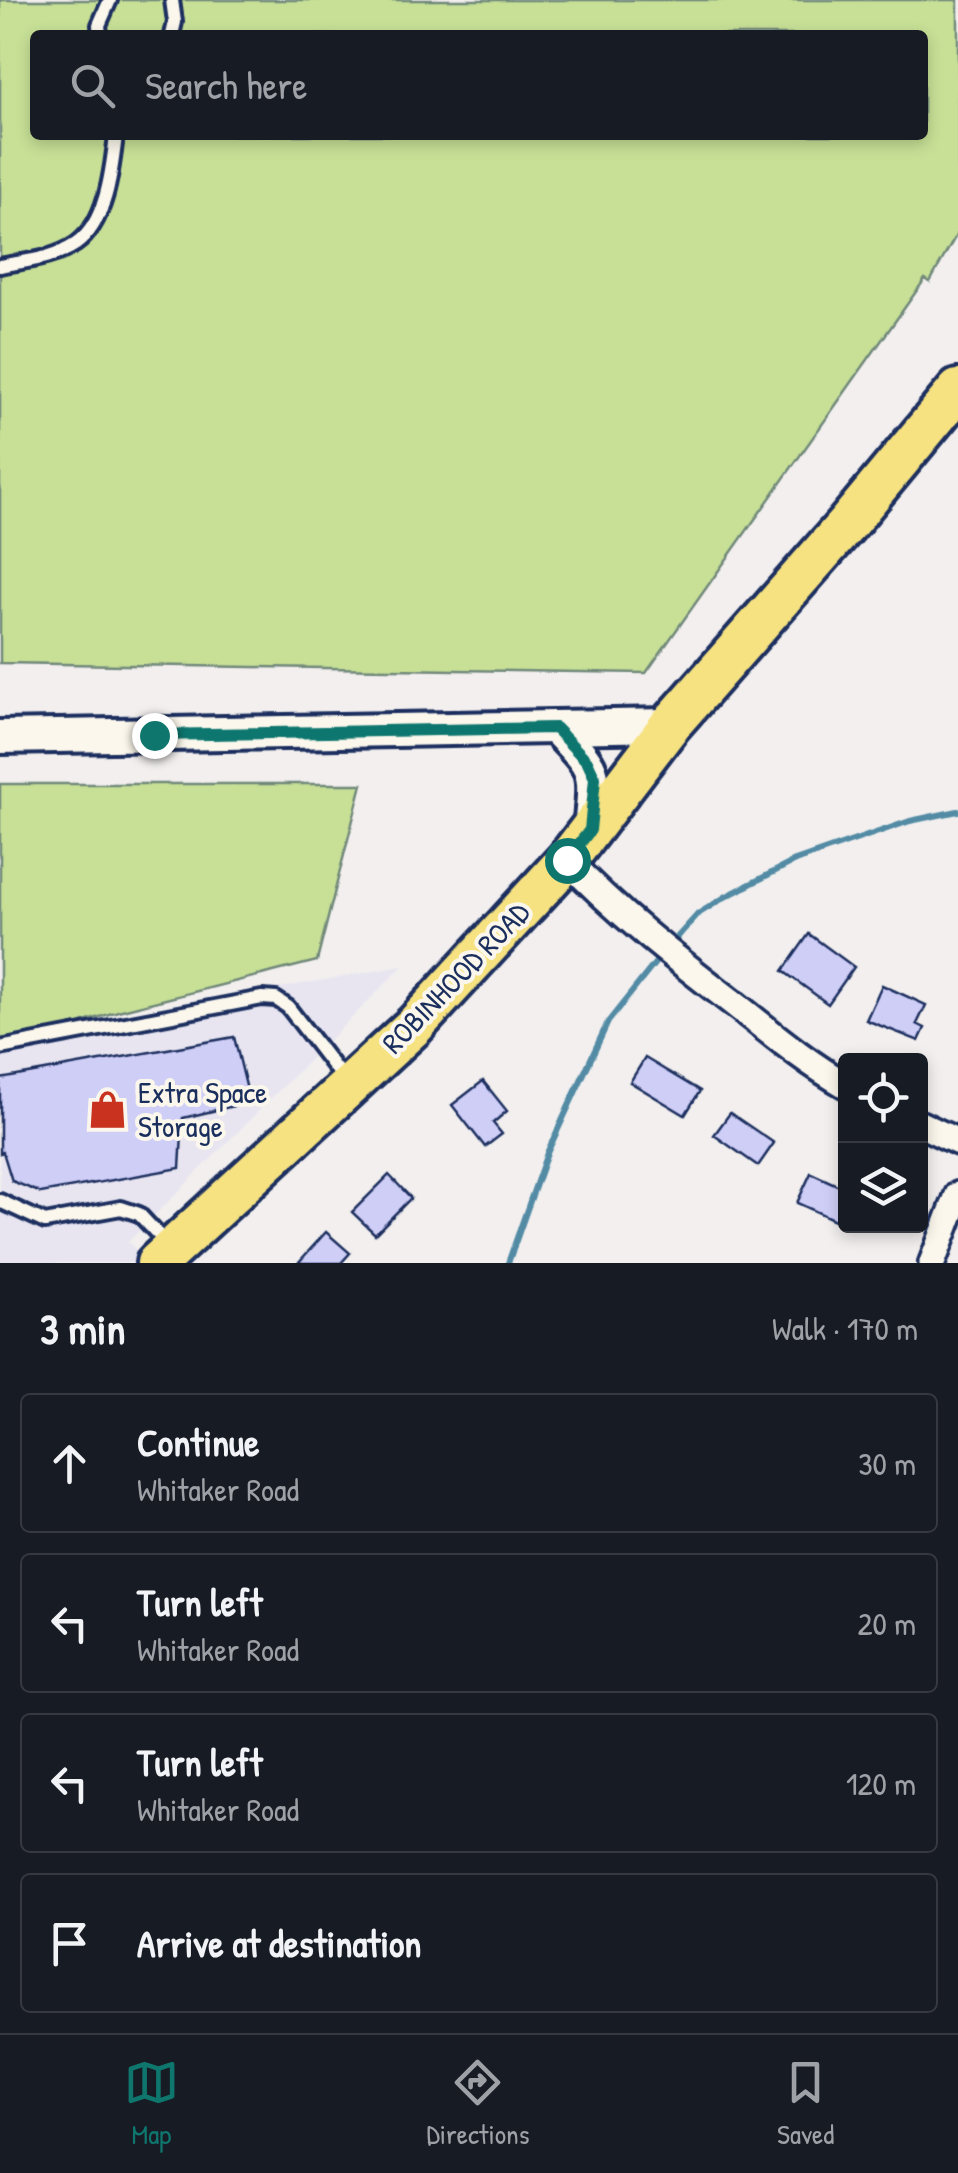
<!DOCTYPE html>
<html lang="en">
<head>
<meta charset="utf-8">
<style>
	:root { --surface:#171b24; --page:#242831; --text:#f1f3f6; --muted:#9ea1a6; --line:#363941; --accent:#0f766e }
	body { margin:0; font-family:"Patrick Hand",sans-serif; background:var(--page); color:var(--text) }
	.controls { position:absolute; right:30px; bottom:30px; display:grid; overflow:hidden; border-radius:10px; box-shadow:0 5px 15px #0003 }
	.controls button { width:90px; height:90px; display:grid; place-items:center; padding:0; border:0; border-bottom:2px solid var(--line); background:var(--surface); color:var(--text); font:50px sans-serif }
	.stop { position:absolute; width:30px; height:30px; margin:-22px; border:8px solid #0f766e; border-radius:50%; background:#fff }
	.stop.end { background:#0f766e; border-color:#fff; box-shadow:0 2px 10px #0008 }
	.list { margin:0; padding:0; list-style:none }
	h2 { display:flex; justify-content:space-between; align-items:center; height:130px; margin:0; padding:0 40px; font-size:42px }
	h2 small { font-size:32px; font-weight:400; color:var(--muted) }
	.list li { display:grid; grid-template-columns:65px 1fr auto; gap:30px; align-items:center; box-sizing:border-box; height:140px; margin:0 20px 20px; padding:0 20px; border:2px solid var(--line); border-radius:10px }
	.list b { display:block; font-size:38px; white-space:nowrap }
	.list p { margin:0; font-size:32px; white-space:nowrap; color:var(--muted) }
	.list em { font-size:32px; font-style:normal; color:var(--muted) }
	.icon { flex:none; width:55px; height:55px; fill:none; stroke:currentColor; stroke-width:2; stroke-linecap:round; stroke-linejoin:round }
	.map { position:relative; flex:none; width:958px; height:1263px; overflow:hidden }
	.search { position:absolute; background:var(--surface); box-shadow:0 5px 15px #0003; left:30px; right:30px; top:30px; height:110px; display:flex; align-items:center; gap:25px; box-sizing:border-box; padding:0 35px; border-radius:10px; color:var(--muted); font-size:38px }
	.sheet { height:770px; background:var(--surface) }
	nav { display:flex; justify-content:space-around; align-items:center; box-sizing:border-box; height:140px; border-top:2px solid var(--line); background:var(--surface); font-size:28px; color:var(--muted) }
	nav a { display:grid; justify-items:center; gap:5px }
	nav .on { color:var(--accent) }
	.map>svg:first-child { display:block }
	.built { fill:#e8e5f1 }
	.green { fill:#c7e096; stroke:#71887a; stroke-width:2.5; fill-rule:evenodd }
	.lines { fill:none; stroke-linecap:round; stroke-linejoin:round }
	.stream { stroke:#538ba5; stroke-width:6 }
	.building { fill:#cfcef7; stroke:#1b2f5e; stroke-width:2.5 }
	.service-casing { stroke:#1b2f5e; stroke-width:20 }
	.minor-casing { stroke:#1b2f5e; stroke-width:32 }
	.tertiary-casing { stroke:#1b2f5e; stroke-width:40 }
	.primary-casing { stroke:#1b2f5e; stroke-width:48 }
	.service { stroke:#fbf7ec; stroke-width:12 }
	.minor { stroke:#fbf7ec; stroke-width:25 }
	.tertiary { stroke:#fbf7ec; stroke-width:32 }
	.primary { stroke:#f6e281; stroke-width:40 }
	.route { stroke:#0f766e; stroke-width:12 }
	.labels { text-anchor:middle; stroke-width:8; stroke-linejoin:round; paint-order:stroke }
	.street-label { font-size:30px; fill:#1b2f5e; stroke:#fbf7ec }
	.poi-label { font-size:30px; fill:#1b2f5e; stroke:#fbf7ec; text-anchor:start }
</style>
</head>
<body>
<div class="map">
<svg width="958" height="1263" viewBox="0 0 958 1263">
	<rect width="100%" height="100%" fill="#f2efee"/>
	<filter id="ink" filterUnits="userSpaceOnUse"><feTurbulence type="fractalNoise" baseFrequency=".01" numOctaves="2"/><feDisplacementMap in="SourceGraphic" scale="20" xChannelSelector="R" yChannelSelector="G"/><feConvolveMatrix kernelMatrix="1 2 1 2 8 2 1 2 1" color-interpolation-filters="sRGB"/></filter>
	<g filter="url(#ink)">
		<!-- built -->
		<polygon class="built" points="403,966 128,1242 149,1263 0,1263 0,1038"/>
		<!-- green -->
		<g class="green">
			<path d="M0,0H958V232L930,282L925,279L646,673L0,663ZM35,35H923V135H35Z"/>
			<polygon points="0,784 362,784 317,961 118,1011 0,1050"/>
		</g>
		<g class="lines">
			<!-- stream -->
			<g class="stream">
				<polyline points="671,944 698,914 725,897 795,861 910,821 958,811"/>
				<polyline points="508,1263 547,1153 608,1022 663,953"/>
			</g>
		</g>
		<!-- building -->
		<g class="building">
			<polygon points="809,934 854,967 828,1004 783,971"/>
			<polygon points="882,985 926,1005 917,1024 925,1028 919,1041 866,1020"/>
			<polygon points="234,1037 250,1102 183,1118 180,1168 41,1193 12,1181 3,1152 0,1153 0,1079"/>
			<polygon points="645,1058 700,1091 685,1115 630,1082"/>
			<polygon points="483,1081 507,1111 493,1123 502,1134 485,1147 452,1105"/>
			<polygon points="730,1113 774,1143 758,1166 714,1135"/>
			<polygon points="811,1173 846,1189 846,1225 797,1203"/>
			<polygon points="389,1175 411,1198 375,1234 352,1212"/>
			<polygon points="326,1232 350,1253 341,1263 298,1263"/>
		</g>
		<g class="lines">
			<defs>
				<g id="service">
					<polyline points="172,0 175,22 172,35"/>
					<polyline points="100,35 99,25 110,0"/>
					<path d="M0,266C25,261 54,259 76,244C107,222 112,169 116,135"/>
					<polyline points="0,1048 262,998 276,999 288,1007 347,1084"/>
					<polyline points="0,1201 45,1222 121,1208 139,1214 167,1244"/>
				</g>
				<g id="minor">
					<path d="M567,860C617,913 675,958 732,1002C769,1031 805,1062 846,1085"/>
					<polyline points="920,1124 958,1142"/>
					<polyline points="932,1263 958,1195"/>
				</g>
				<g id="tertiary">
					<path d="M555,727C598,772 596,768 590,830"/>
					<polyline points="0,737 670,725"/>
				</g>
				<polyline id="primary" points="157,1263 415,1025 567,860 670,725 846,525 958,390"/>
			</defs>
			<!-- service casing -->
			<use href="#service" class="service-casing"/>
			<!-- minor casing -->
			<use href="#minor" class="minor-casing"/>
			<!-- tertiary casing -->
			<use href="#tertiary" class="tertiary-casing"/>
			<!-- primary casing -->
			<use href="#primary" class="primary-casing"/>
			<!-- service -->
			<use href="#service" class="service"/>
			<!-- minor -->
			<use href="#minor" class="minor"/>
			<!-- tertiary -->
			<use href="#tertiary" class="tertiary"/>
			<!-- primary -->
			<use href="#primary" class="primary"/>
		</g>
	</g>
	<g class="lines" filter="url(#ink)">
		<!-- route -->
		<polyline class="route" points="154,735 555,728 587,761 595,778 590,830 567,860"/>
	</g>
	<!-- icons -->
	<defs>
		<symbol id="shop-bare" viewBox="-9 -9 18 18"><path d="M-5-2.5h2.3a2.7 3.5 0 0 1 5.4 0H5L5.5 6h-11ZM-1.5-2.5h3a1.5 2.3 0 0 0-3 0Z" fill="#c8321e" stroke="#fbf7ec" stroke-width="2.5" paint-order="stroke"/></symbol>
	</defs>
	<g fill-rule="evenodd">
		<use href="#shop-bare" x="80" y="1082" width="55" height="55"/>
	</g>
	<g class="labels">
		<!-- street labels -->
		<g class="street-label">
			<text transform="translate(456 978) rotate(-46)" y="10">ROBINHOOD ROAD</text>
		</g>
		<!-- poi labels -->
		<g class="poi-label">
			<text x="138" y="1103">Extra Space<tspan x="138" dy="34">Storage</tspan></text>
		</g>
	</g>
</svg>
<div class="controls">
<button><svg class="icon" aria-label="locate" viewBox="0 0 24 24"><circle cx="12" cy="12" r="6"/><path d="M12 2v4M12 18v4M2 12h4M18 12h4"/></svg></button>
<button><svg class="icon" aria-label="layers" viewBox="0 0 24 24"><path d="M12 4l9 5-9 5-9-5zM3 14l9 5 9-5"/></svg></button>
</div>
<div class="stop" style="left:567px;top:860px"></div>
<div class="stop end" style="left:154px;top:735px"></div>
<div class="search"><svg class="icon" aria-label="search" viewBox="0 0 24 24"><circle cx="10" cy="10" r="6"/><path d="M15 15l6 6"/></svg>Search here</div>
</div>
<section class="sheet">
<h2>3 min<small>Walk · 170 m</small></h2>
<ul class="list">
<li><svg class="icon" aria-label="ahead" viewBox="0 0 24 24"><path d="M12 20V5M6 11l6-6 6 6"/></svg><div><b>Continue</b><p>Whitaker Road</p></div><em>30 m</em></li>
<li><svg class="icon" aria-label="left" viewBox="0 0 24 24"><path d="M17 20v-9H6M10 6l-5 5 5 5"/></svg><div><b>Turn left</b><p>Whitaker Road</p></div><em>20 m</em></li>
<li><svg class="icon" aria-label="left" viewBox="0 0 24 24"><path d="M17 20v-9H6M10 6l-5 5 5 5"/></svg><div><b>Turn left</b><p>Whitaker Road</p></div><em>120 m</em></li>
<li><svg class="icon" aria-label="arrive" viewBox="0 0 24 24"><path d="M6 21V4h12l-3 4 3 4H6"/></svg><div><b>Arrive at destination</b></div></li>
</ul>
</section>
<nav>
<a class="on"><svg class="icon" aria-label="map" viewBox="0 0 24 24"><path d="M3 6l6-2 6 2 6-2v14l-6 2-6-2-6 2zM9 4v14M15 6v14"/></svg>Map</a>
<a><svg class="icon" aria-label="directions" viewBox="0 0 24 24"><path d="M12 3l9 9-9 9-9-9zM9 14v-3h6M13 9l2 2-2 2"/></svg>Directions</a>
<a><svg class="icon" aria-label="saved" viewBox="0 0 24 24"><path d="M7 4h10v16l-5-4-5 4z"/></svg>Saved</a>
</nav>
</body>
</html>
